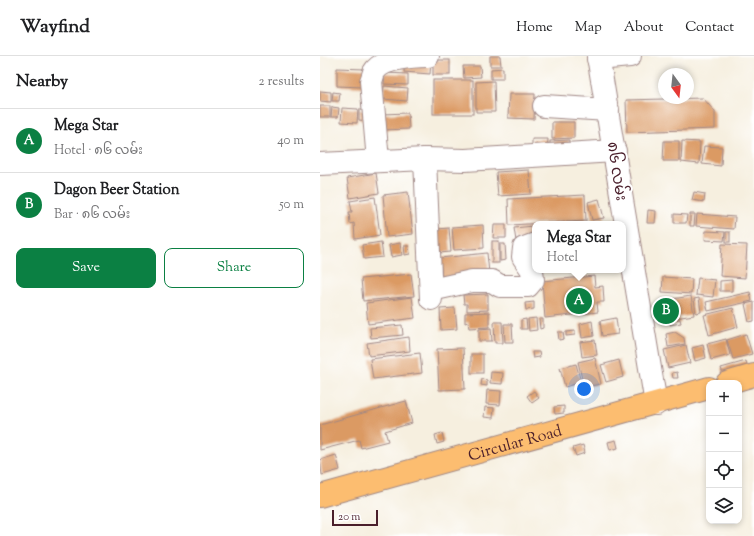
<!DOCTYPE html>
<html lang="en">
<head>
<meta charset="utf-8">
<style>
	:root { --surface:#fff; --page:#f2f2f2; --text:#202124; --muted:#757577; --line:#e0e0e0; --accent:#0b8043 }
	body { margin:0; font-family:"Sorts Mill Goudy","Noto Sans Myanmar",serif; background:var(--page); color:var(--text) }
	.controls { position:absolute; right:12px; bottom:12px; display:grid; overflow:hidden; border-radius:8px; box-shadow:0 2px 6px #0003 }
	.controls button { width:36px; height:36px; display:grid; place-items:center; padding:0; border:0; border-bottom:1px solid var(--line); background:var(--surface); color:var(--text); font:20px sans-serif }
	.compass { position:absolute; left:338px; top:12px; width:36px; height:36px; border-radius:50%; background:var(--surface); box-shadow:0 2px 6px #0003; rotate:165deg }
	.scale { position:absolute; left:12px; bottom:10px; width:46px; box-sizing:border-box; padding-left:4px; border:2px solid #4a1f2b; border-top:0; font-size:11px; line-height:14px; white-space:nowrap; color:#4a1f2b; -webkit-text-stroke:3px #fff; paint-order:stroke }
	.you { position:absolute; left:264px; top:333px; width:14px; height:14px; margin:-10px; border:3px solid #fff; border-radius:50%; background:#1a73e8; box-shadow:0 0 0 6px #1a73e833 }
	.badge { display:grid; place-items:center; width:26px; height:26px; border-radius:50%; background:var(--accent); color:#fff; font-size:13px; font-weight:700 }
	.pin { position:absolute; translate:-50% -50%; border:2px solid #fff; box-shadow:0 1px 4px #0006 }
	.popup { position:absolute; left:212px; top:165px; width:94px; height:52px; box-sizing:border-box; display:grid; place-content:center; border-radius:8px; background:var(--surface); filter:drop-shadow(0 1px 3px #0005); font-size:13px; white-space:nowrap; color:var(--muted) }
	.popup b { font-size:15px; color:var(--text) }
	.popup::after { content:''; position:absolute; left:50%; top:100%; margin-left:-8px; border:8px solid transparent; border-top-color:var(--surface) }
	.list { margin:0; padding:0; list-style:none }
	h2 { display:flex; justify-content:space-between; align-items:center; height:52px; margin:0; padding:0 16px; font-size:17px }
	h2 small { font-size:13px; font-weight:400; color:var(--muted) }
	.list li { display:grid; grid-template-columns:26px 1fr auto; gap:12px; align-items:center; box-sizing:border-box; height:64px; padding:0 16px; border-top:1px solid var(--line) }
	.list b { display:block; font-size:15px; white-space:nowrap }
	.list p { margin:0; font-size:13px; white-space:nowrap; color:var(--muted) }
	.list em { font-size:13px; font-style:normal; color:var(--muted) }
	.actions { display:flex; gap:8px; padding:12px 16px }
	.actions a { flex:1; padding:9px 0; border:1px solid var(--accent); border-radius:8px; text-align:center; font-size:14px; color:var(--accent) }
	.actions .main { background:var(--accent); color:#fff }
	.icon { flex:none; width:22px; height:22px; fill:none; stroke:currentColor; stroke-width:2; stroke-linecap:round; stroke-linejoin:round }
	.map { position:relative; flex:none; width:434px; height:480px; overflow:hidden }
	header { display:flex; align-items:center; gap:24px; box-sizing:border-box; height:56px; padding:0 20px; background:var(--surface); border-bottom:1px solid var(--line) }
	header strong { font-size:19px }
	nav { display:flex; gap:22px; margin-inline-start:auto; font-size:14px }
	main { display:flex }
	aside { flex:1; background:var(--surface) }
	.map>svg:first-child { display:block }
	.building { fill:#db9a63 }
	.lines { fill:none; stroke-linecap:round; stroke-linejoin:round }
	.minor-casing { stroke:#a08785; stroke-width:24 }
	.major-casing { stroke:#a08785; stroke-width:24 }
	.minor { stroke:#fff; stroke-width:22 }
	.major { stroke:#fcbd6f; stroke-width:22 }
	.labels { text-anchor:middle; stroke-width:4; stroke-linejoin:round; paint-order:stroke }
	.street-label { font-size:16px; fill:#4a1f2b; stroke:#fff }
</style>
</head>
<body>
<header>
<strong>Wayfind</strong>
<nav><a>Home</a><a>Map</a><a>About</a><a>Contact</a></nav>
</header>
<main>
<aside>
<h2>Nearby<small>2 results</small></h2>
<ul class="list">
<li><span class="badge">A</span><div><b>Mega Star</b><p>Hotel · ၈၆ လမ်း</p></div><em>40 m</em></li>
<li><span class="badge">B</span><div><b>Dagon Beer Station</b><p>Bar · ၈၆ လမ်း</p></div><em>50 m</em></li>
</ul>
<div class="actions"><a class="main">Save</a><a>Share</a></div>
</aside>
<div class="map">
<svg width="434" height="480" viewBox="0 0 434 480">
	<rect width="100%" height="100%" fill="#fff"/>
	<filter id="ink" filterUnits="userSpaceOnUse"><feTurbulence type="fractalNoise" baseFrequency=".025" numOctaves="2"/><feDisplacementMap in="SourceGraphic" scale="8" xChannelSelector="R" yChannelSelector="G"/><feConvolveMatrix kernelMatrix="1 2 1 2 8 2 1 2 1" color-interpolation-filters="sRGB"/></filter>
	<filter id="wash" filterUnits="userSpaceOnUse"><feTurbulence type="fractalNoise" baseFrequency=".012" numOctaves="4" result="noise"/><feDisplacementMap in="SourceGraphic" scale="16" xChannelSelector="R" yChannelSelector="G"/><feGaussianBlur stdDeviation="0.9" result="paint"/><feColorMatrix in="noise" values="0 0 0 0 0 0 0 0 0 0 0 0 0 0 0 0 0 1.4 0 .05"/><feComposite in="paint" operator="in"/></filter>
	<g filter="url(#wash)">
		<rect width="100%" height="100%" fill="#f6efdf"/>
		<g id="blocks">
			<!-- building -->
			<g class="building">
				<polygon points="170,0 180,0 181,10 170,10"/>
				<polygon points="85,3 111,4 110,18 84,16"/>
				<rect x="113" y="4" width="17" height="15"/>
				<polygon points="143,10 160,10 161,21 144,22"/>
				<polygon points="17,12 44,13 43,31 17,30"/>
				<polygon points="183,12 183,23 171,23 171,13"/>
				<polygon points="65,17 88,18 88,29 64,28"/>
				<rect x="113" y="24" width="40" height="34"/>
				<polygon points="174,25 175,56 156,56 156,26"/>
				<polygon points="64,30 88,32 87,45 63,43"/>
				<polygon points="0,35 11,36 11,46 0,45"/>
				<polygon points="13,36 20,37 19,45 12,45"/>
				<polygon points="189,38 215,38 214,63 188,62"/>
				<polygon points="383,42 395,56 395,73 307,76 306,44"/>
				<rect x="0" y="50" width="10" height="11"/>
				<polygon points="12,51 19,52 18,61 11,61"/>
				<polygon points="22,52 38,53 37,67 21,66"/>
				<polygon points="39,54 48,54 47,65 39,64"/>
				<polygon points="88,57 89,73 63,74 62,58"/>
				<polygon points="232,66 254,66 254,82 232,83"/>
				<polygon points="212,83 228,83 227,96 212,96"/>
				<polygon points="249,84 249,94 230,95 230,85"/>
				<polygon points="344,85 359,85 359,105 343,105"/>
				<polygon points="362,85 380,86 379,108 361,106"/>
				<polygon points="384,90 402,91 401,110 382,108"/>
				<polygon points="209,114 211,138 178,140 176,116"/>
				<polygon points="56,117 59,137 30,142 27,122"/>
				<polygon points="88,136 93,178 67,181 63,139"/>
				<polygon points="374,136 385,138 384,146 372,144"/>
				<polygon points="265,139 266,165 189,169 188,143"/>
				<polygon points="55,141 60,179 35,183 34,167 30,168 29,156 32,156 30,145"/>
				<polygon points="279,143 284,162 272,164 268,146"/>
				<polygon points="328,154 336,155 335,167 327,167"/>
				<polygon points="354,158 367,159 366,167 354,167"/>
				<polygon points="370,158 375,158 374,170 370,170"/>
				<polygon points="377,158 415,161 414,173 376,170"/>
				<polygon points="163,169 164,192 134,194 132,171"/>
				<polygon points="174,169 186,169 186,182 173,182"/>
				<polygon points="213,170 214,183 196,185 194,172"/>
				<polygon points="129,172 131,196 119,197 117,173"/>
				<polygon points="386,175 405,176 404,185 385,184"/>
				<rect x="406" y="176" width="4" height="10"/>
				<rect x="172" y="185" width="7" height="22"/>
				<polygon points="61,186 63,201 44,203 42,189"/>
				<polygon points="80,187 82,199 71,201 69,189"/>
				<polygon points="180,188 185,188 186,204 180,205"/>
				<polygon points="402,188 427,189 425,222 400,220"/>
				<polygon points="84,190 89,190 90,198 85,199"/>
				<polygon points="167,197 169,217 122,222 120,202"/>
				<polygon points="91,218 94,240 43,245 41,223"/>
				<polygon points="274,220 275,231 283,230 284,246 277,246 278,256 225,262 222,225"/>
				<polygon points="343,221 372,223 371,238 342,236"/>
				<polygon points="378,222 395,224 393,241 376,239"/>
				<polygon points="412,224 412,235 400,235 400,225"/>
				<polygon points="430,236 432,245 388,255 386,246"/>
				<polygon points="168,238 168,254 147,255 147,248 144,248 143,239"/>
				<polygon points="371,240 374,259 355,262 352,243"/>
				<polygon points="92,241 95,262 48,268 46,247"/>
				<polygon points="379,242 381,256 376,257 374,243"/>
				<polygon points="214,246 214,253 206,254 205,247"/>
				<polygon points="434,246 434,265 429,266 425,248"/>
				<polygon points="135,252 137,273 121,274 120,253"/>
				<polygon points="413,252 418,271 389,279 384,259"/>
				<polygon points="169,256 169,271 149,272 148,266 145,267 145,257"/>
				<polygon points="216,262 217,274 209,275 208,263"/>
				<polygon points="296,262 298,278 282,280 280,265"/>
				<polygon points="206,263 207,273 201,273 201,264"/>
				<polygon points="219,263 223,263 223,272 220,273"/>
				<polygon points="360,263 361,267 350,269 349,264"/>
				<polygon points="272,265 274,280 262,282 260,268"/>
				<polygon points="174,266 182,266 183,287 175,287"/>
				<polygon points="184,268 192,268 193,286 185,286"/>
				<polygon points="82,269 83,279 51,282 50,272"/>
				<polygon points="171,272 172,285 159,285 159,273"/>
				<polygon points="255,275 255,279 246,280 246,276"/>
				<polygon points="238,276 243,276 244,283 239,284"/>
				<polygon points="355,276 364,282 365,288 348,291 346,278"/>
				<polygon points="426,278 432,298 413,303 407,284"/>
				<polygon points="89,281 90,295 49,300 47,287"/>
				<polygon points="406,283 410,299 391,304 387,288"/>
				<polygon points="275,284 277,299 262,301 260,286"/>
				<polygon points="366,289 370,307 348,312 344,294"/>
				<polygon points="383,289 386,302 375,305 372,292"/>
				<polygon points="143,292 145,333 119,334 117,293"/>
				<polygon points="212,296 219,296 220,301 213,302"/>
				<polygon points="100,297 102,317 53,323 50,303"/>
				<rect x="151" y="298" width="12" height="19"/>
				<polygon points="275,302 281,328 264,331 258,306"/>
				<polygon points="299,304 303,321 286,326 281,309"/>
				<polygon points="426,305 429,317 405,324 401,312"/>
				<polygon points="256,308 261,326 245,331 240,312"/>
				<polygon points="171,316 183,317 182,328 170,327"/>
				<polygon points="357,316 358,322 353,322 352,317"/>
				<polygon points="162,323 167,324 167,330 161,329"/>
				<polygon points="167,334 181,335 180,349 166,348"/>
				<polygon points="214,335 219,342 212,347 207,340"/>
				<polygon points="86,345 92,367 65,375 68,385 41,392 39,384 0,394 0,369"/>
				<polygon points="244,350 244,357 235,358 234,351"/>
				<polygon points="165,351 174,352 173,362 164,361"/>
				<polygon points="122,377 124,386 117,388 115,379"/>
				<polygon points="296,384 298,392 290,394 288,386"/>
				<polygon points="263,389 265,397 256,400 253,392"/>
				<polygon points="16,399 20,414 2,419 0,404"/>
			</g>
		</g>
	</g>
	<g filter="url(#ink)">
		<use href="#blocks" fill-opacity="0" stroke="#a08785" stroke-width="1"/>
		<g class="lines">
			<defs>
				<g id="minor">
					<polyline points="278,0 336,348"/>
					<polyline points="278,3 310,0"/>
					<polyline points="224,50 288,54"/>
					<polyline points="105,103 111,243"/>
					<path d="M58,105L51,25C52,23 53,19 54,16C62,2 94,0 108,0"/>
					<polyline points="0,108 105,103 145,104 295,95"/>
					<polyline points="111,234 152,225 172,225 180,230 208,230 213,224 212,214 203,201 204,192 215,188"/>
				</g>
				<g id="major">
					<polyline points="407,327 434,319"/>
					<path id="s1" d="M0,440L389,332"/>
				</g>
			</defs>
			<!-- minor casing -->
			<use href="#minor" class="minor-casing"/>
			<!-- major casing -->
			<use href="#major" class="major-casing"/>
			<!-- minor -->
			<use href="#minor" class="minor"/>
			<!-- major -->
			<use href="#major" class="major"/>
		</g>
	</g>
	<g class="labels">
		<!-- street labels -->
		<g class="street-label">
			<text transform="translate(298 115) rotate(81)" y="6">၈၆ လမ်း</text>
			<text dy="6" stroke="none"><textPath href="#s1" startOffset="202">Circular Road</textPath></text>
		</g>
	</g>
</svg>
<div class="controls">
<button>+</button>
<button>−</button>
<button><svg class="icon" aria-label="locate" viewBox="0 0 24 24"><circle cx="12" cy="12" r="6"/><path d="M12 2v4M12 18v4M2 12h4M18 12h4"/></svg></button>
<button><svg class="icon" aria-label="layers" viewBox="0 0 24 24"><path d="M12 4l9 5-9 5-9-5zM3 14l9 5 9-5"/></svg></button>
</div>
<svg class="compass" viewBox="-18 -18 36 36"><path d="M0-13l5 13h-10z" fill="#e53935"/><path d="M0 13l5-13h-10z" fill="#757577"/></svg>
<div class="scale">20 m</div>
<div class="you"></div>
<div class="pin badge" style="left:259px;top:245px">A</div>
<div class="popup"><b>Mega Star</b>Hotel</div>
<div class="pin badge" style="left:346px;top:255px">B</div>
</div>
</main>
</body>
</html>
